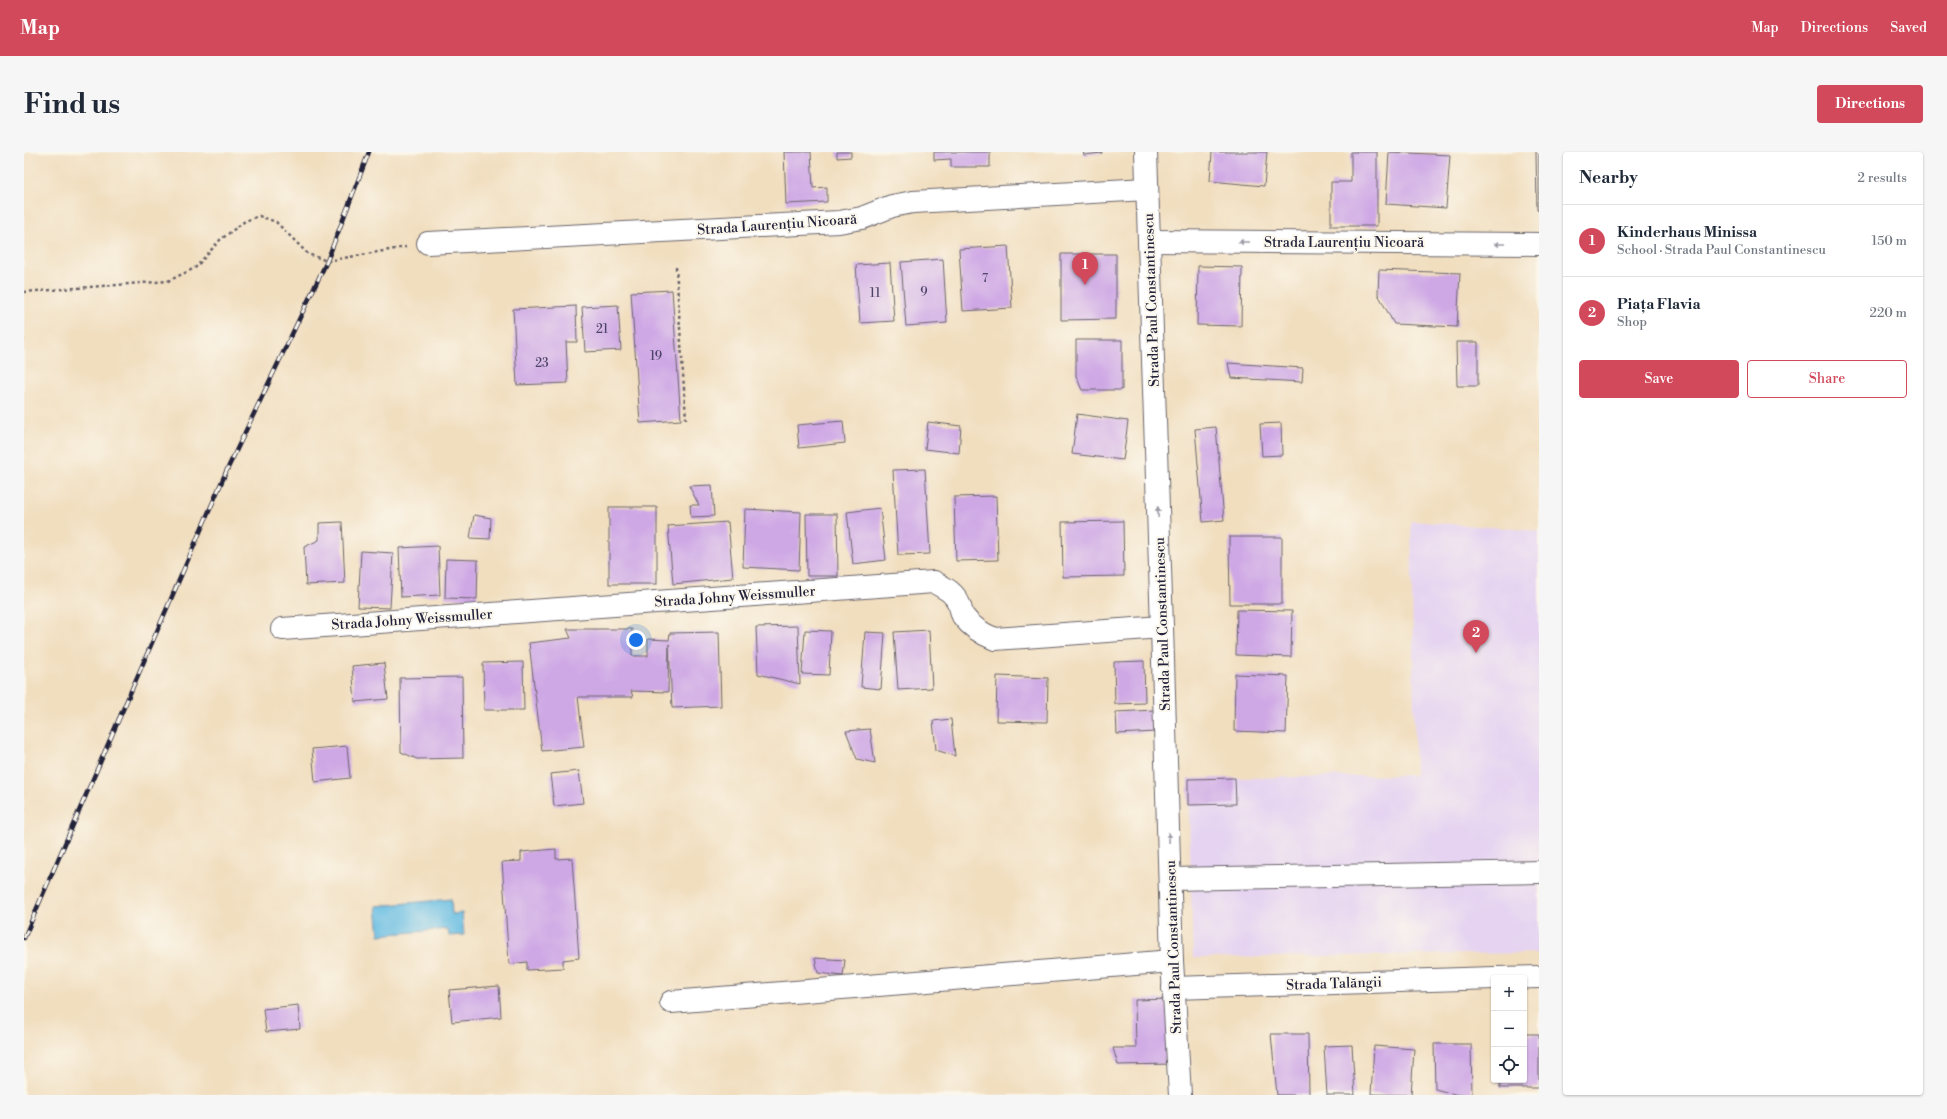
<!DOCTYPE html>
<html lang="en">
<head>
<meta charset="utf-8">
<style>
	:root { --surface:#fff; --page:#f6f6f7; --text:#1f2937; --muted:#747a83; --line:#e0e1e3; --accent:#d1495b }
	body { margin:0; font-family:"Libre Bodoni",serif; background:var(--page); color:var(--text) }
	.controls { position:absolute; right:12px; bottom:12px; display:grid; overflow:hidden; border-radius:4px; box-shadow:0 1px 3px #0004 }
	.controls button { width:36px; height:36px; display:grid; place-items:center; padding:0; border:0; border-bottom:1px solid var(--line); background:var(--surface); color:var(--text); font:20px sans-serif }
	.you { position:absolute; left:612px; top:488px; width:14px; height:14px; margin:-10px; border:3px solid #fff; border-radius:50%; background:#1a73e8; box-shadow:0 0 0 6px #1a73e833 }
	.badge { display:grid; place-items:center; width:26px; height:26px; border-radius:50%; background:var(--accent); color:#fff; font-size:13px; font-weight:700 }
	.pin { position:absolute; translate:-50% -33px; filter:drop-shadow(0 1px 2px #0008) }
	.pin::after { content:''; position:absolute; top:21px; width:14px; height:12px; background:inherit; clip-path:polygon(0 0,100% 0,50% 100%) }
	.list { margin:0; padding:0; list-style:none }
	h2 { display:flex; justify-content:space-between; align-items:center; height:52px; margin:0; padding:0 16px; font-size:17px }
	h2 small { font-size:13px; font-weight:400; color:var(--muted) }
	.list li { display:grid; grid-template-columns:26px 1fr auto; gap:12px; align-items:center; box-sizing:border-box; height:72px; padding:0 16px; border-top:1px solid var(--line) }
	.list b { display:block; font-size:15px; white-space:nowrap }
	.list p { margin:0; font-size:13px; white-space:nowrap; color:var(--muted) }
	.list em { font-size:13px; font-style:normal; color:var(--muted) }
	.actions { display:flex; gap:8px; padding:12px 16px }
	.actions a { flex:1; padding:9px 0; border:1px solid var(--accent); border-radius:4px; text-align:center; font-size:14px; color:var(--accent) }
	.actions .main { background:var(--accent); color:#fff }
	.icon { flex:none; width:22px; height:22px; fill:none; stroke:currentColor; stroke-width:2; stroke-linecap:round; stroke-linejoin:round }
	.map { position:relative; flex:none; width:1515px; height:943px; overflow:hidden; border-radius:4px }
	header { display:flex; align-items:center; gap:24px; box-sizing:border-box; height:56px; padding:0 20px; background:var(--accent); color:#fff }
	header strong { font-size:19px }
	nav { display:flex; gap:22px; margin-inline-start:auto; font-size:14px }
	.intro { display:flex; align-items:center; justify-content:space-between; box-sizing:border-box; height:96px; padding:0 24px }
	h1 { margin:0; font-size:28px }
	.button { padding:10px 18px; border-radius:4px; background:var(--accent); color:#fff; font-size:14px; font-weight:700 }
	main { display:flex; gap:24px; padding:0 24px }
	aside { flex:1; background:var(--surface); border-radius:4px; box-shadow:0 1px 3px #0004 }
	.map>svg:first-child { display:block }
	.built { fill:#e5d3f1 }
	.water { fill:#65bce2; stroke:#446f8e }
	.building { fill:#cea7e5 }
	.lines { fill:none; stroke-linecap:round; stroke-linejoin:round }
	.minor-casing { stroke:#6a6469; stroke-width:24 }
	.path { stroke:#6a6469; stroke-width:2.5; stroke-dasharray:3 3; stroke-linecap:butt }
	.minor { stroke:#fff; stroke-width:22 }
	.rail-casing { stroke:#22223b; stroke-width:4.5 }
	.rail { stroke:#fbf7ec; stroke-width:3; stroke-dasharray:9; stroke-linecap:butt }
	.oneway { fill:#9c9ca7 }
	.labels { text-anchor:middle; stroke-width:4; stroke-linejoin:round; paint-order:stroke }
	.number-label { font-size:12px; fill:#4d4366 }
	.street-label { font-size:14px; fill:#22223b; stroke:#fbf7ec }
</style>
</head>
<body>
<header>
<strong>Map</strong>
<nav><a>Map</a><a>Directions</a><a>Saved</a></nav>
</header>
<div class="intro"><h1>Find us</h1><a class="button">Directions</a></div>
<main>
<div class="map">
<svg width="1515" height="943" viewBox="0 0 1515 943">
	<rect width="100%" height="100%" fill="#fbf7ec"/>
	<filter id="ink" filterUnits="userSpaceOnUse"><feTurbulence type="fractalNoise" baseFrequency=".025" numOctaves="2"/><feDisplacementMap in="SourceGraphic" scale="8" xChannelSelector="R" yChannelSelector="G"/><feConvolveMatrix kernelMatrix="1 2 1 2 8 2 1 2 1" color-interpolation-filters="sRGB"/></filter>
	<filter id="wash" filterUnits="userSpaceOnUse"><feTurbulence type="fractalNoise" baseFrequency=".012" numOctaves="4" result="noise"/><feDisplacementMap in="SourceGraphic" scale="16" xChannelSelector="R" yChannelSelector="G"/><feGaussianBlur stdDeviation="0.9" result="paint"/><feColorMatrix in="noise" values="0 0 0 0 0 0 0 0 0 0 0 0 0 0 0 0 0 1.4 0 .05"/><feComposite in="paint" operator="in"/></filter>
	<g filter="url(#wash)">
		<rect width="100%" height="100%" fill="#f1debf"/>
		<!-- built -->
		<polygon class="built" points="1387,369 1515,379 1515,801 1169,806 1164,627 1391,623"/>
		<!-- water -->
		<polygon class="water" points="427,747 428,762 438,761 440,783 425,784 424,777 355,783 352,754"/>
		<g id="blocks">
			<!-- building -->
			<g class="building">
				<polygon points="760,0 787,0 789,36 803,35 803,50 762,52"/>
				<polygon points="813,0 827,0 827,5 813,6"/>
				<polygon points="910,0 966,0 966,15 927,15 927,7 910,8"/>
				<polygon points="1059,0 1078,0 1078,1 1060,3"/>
				<polygon points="1188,0 1243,0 1240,34 1186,29"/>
				<polygon points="1327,0 1353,0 1353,74 1307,74 1307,30 1327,30"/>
				<polygon points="1365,0 1426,3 1422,56 1362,52"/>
				<polygon points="1512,0 1515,0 1515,59 1513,58"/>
				<polygon points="984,94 988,156 939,159 935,97"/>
				<polygon points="1037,102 1092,102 1092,167 1037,168"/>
				<polygon points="919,107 923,171 882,174 877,110"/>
				<polygon points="866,111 870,169 836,171 832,113"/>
				<polygon points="1174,114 1218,115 1217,174 1173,173"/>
				<polygon points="1355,118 1436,121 1433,175 1370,172 1354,142"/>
				<polygon points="648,138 657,268 616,271 607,140"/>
				<polygon points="594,153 597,198 561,200 558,155"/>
				<polygon points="552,154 553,190 542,190 544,231 493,233 489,157"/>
				<polygon points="1052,188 1098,188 1098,238 1058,238 1052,224"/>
				<polygon points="1432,190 1454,190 1454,234 1433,234"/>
				<polygon points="1204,211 1279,216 1278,230 1207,226"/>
				<polygon points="1053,262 1104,269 1099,308 1048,302"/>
				<polygon points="819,269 821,291 775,296 773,273"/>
				<polygon points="904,270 937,274 935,301 901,297"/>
				<polygon points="1257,271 1258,303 1238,304 1236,272"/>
				<polygon points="1192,275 1200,368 1179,370 1171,277"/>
				<polygon points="901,317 906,402 874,403 869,318"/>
				<polygon points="688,333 690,364 667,365 666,353 675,353 665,334"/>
				<polygon points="972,344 974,408 932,409 930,345"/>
				<rect x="585" y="355" width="48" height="77"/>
				<polygon points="856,356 862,408 829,412 823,360"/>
				<polygon points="721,357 777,360 775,418 719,415"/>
				<polygon points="782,362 813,362 814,424 783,424"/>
				<polygon points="450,363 467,366 466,387 446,386"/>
				<polygon points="1099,369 1100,424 1039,425 1038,370"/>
				<polygon points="318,370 321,431 282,433 280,395 295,388 295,371"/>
				<polygon points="704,370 709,426 649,432 644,374"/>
				<polygon points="1205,385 1258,385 1258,452 1206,452"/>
				<polygon points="414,394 416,443 377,445 375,396"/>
				<polygon points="337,399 369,401 366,456 334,455"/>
				<polygon points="422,407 454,408 453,447 421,446"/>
				<polygon points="1213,458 1268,459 1267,505 1212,503"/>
				<polygon points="774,474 776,532 734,522 732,475"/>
				<polygon points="543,477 608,477 608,504 624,504 624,487 645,488 646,481 695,480 697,554 648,556 645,492 644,540 607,539 609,545 554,545 560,595 518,599 505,491 547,486"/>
				<polygon points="781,478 807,479 805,523 778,522"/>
				<polygon points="905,478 908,536 874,538 870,480"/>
				<polygon points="841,480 861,481 857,537 837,535"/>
				<polygon points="1120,509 1121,551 1091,552 1090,510"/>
				<polygon points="499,510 500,558 460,558 459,511"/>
				<polygon points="360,511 364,547 331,550 328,514"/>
				<polygon points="1211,522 1264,524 1262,581 1210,579"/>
				<polygon points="973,524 1024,526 1023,570 972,569"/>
				<polygon points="438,525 439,606 393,607 377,600 376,526"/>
				<polygon points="1131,558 1132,580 1093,582 1092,560"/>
				<polygon points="927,567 931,604 912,598 909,569"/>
				<polygon points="846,577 851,611 833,607 822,579"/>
				<polygon points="323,594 326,626 291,630 288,597"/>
				<polygon points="555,619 559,651 530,654 526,622"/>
				<polygon points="1211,626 1212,652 1164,653 1164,627"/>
				<polygon points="532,697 532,707 548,706 555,806 539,808 539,816 503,818 503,810 485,812 478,710 497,709 497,700"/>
				<polygon points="791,806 821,808 819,824 794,821"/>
				<polygon points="475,834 477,865 428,870 425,838"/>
				<polygon points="1148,847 1150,912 1094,913 1089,896 1112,896 1111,848"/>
				<polygon points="274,853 276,877 242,880 239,857"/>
				<polygon points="1247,882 1284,882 1285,943 1253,943"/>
				<polygon points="1500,882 1515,882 1515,936 1476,936 1476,928 1500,928"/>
				<polygon points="1410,892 1447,892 1448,943 1434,943 1411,937"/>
				<polygon points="1328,893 1331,943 1303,943 1300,894"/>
				<polygon points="1350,894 1390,897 1387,943 1347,942"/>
			</g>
		</g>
	</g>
	<g filter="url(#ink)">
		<use href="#blocks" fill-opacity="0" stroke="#6a6469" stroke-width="1"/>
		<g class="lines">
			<defs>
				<g id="minor">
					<polyline points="1122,0 1138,475 1148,809 1156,943"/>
					<polyline points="1125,89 1515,92"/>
					<polyline points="404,91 815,70 838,66 868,54 889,50 1123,37"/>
					<path d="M258,477L910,430C921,436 930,440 935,452C937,456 937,460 939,464C948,476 958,482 971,487L1138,475"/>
					<polyline points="1146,727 1515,720"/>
					<polyline points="1474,826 1515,825"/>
					<polyline points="1149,836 1470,826"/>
					<polyline points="647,850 1148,809"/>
				</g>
			</defs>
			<!-- minor casing -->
			<use href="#minor" class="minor-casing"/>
			<!-- path -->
			<g class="path">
				<polyline points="652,115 662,267"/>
				<polyline points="0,140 144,129 171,116 196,88 221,69 235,64 252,70 284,102 303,109 382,95"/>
			</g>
			<!-- minor -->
			<use href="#minor" class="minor"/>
			<defs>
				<polyline id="rail" points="0,786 202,320 303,109 345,0"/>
			</defs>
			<!-- rail casing -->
			<use href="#rail" class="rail-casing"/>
			<!-- rail -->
			<use href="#rail" class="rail"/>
		</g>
		<!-- one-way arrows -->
		<defs><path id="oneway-solid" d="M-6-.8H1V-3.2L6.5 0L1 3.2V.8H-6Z"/></defs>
		<g class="oneway">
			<use href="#oneway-solid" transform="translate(1220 90) rotate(-180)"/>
			<use href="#oneway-solid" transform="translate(1476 92) rotate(-180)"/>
			<use href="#oneway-solid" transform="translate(1134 360) rotate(-92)"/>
			<use href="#oneway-solid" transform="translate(1145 686) rotate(-92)"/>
		</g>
	</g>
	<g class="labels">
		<!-- number labels -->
		<g class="number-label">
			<text x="961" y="130">7</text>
			<text x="900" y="144">9</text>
			<text x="851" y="145">11</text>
			<text x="578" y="181">21</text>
			<text x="632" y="208">19</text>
			<text x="518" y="215">23</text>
		</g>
		<!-- street labels -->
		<g class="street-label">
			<text transform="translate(753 72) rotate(-4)" y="5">Strada Laurențiu Nicoară</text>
			<text x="1320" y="95">Strada Laurențiu Nicoară</text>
			<text transform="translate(1127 148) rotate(-92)" y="5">Strada Paul Constantinescu</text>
			<text transform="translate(711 444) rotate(-4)" y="5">Strada Johny Weissmuller</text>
			<text transform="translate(388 467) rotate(-4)" y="5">Strada Johny Weissmuller</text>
			<text transform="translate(1138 472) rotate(-92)" y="5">Strada Paul Constantinescu</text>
			<text transform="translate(1149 795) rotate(-92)" y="5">Strada Paul Constantinescu</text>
			<text transform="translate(1310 831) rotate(-2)" y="5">Strada Talăngii</text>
		</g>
	</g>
</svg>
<div class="controls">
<button>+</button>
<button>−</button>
<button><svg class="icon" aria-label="locate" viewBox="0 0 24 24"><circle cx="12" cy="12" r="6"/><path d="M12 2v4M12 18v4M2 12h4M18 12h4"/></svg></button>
</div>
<div class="you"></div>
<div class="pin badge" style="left:1061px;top:133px">1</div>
<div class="pin badge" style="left:1452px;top:501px">2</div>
</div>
<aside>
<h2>Nearby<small>2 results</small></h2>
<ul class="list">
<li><span class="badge">1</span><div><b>Kinderhaus Minissa</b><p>School · Strada Paul Constantinescu</p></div><em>150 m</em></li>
<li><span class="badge">2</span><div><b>Piața Flavia</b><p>Shop</p></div><em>220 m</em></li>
</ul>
<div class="actions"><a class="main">Save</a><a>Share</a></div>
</aside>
</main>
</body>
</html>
